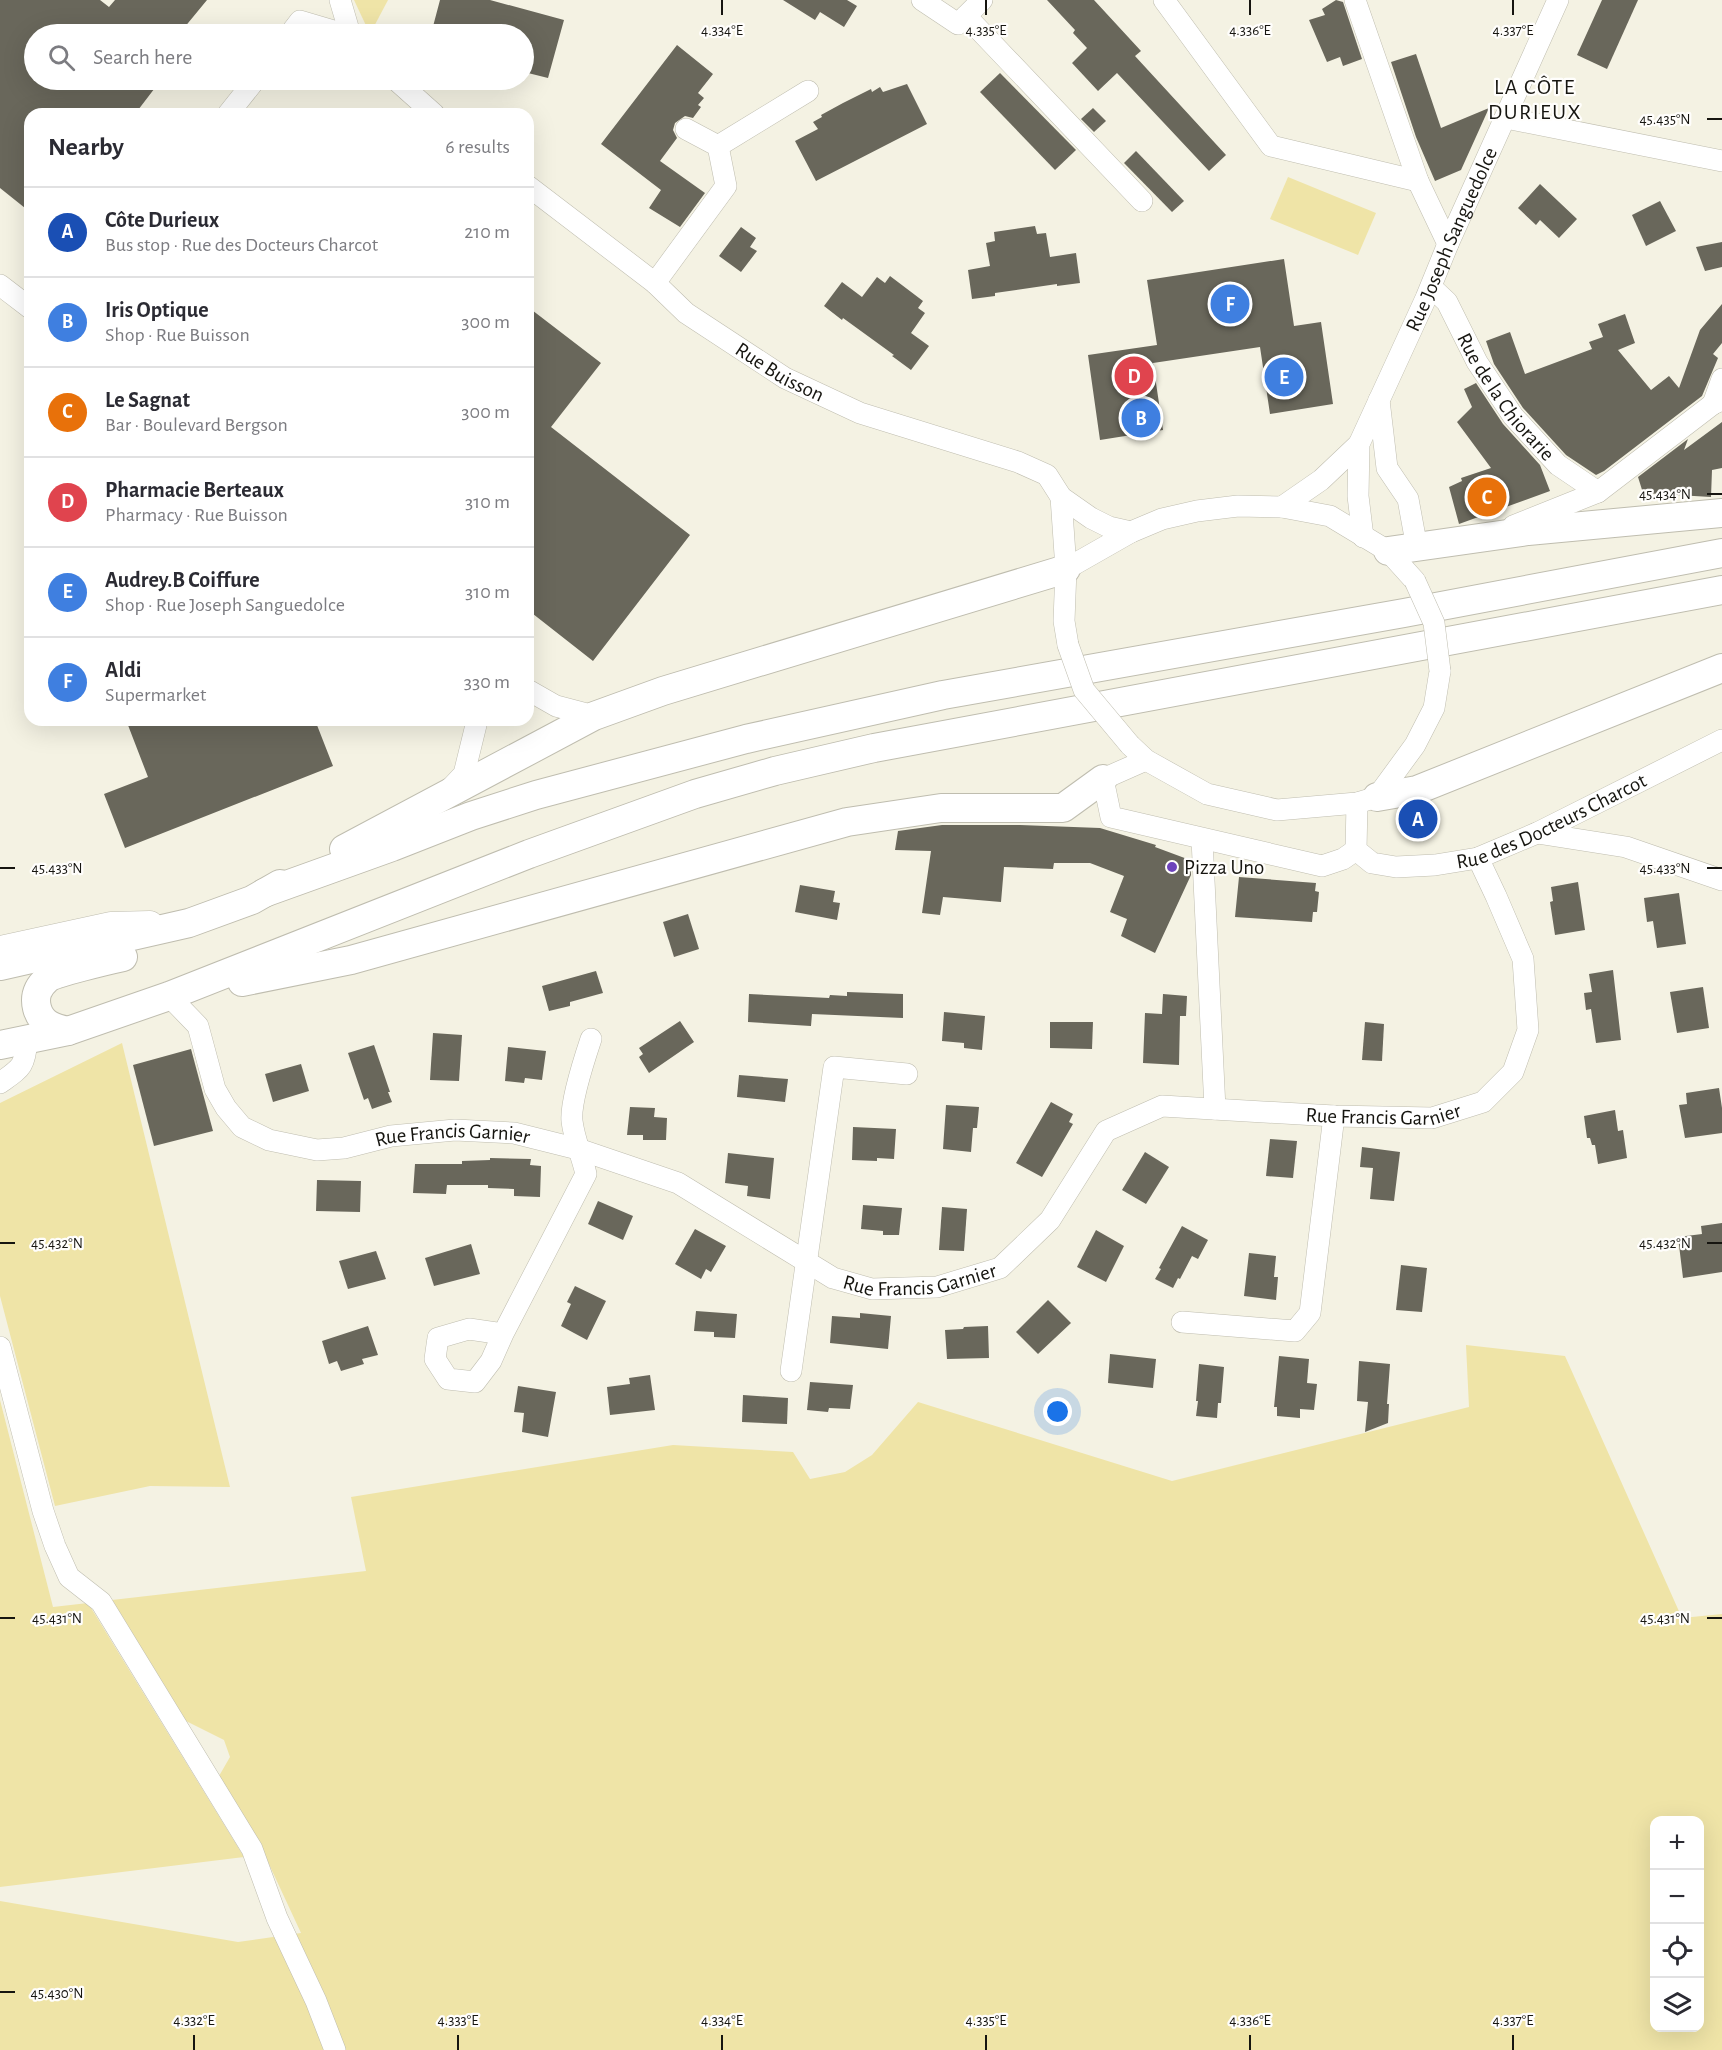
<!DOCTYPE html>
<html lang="en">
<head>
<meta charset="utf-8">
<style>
	:root { --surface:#fff; --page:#f2f2f3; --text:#2b2b33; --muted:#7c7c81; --line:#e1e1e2; --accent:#6d43bc }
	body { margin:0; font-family:"Alegreya Sans",sans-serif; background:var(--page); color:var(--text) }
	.controls { position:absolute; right:18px; bottom:18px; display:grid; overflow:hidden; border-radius:12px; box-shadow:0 6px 24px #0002 }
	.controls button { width:54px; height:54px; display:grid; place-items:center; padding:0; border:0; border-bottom:2px solid var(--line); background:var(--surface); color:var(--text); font:30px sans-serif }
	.you { position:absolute; left:1058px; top:1412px; width:21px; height:21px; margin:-15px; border:4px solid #fff; border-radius:50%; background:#1a73e8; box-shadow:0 0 0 9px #1a73e833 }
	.badge { display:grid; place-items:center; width:39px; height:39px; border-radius:50%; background:var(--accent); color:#fff; font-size:20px; font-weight:700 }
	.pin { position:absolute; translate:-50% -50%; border:3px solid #fff; box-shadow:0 2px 6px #0006 }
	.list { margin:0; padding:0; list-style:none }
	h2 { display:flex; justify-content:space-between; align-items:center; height:78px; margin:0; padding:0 24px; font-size:26px }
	h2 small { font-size:20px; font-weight:400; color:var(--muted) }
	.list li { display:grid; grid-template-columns:39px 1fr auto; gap:18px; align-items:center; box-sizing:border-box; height:90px; padding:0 24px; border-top:2px solid var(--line) }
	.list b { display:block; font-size:22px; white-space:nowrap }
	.list p { margin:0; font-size:20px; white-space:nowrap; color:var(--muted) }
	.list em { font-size:20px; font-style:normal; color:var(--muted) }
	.icon { flex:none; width:33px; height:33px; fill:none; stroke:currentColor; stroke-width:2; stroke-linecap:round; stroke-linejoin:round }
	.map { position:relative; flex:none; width:1722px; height:2050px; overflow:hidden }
	.search { position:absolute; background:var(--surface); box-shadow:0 6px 24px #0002; left:24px; top:24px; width:510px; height:66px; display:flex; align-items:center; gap:15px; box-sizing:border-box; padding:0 21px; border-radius:33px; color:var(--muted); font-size:22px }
	.panel { position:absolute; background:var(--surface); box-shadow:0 6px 24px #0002; left:24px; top:108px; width:510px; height:618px; border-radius:18px }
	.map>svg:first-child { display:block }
	.green { fill:#efe4a7; fill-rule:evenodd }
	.building { fill:#69675b }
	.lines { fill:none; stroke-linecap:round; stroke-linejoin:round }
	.minor-casing { stroke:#bfbdaf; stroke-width:22 }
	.tertiary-casing { stroke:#bfbdaf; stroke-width:27 }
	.secondary-casing { stroke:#bfbdaf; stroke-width:30 }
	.minor { stroke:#fff; stroke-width:21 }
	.tertiary { stroke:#fff; stroke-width:26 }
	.secondary { stroke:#fff; stroke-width:28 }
	.minor-bridge-casing { stroke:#bfbdaf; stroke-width:22; stroke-linecap:butt }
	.minor-bridge { stroke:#fff; stroke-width:21 }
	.ticks { fill:none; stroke:#161510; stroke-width:2 }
	.poi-dot { fill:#6d43bc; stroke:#fffefc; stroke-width:2 }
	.labels { text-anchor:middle; stroke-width:4.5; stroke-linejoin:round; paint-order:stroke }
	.street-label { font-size:21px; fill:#161510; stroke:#fffefc }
	.poi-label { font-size:21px; fill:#161510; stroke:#fffefc; text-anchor:start }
	.neighbourhood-label { font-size:22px; letter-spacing:1.5px; fill:#161510; stroke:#fffefc }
	.ticks-label { font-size:15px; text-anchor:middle; fill:#161510; stroke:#fffefc; stroke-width:4.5; stroke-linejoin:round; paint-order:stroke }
</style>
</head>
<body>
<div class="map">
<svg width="1722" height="2050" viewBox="0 0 1722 2050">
	<rect width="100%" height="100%" fill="#f4f2e3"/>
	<!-- green -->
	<g class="green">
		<polygon points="354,0 388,0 370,34"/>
		<polygon points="1288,177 1376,213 1358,255 1270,219"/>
		<polygon points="122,1043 230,1487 150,1486 55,1506 0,1296 0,1103"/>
		<path d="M1466,1345L1565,1356L1682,1618L1722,1614V2050H0V1901L238,1942L301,1933L255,1834L219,1776L230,1757L224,1740L186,1721L112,1600L366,1571L351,1497L673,1445L793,1452L810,1479L845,1472L872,1455L918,1402L1172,1481L1469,1407ZM1654,1820H1700V2028H1654Z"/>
		<polygon points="0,1400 53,1607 88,1603 244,1857 0,1887"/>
	</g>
	<!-- building -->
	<g class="building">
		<polygon points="0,0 100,0 109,7 115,0 207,0 179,34 34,34 34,80 161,80 135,114 30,114 30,212 0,188"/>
		<polygon points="440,0 490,0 564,20 548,78 524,72 524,34 431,34"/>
		<polygon points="783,0 847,0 857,6 844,27 820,12 815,20"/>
		<polygon points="1047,0 1094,0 1141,51 1135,56 1226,155 1209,171 1117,73 1098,91 1072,63 1087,48 1073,33 1075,30"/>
		<polygon points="1336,0 1343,2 1362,59 1343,66 1340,57 1327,62 1309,20 1325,15 1322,9"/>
		<polygon points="1602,0 1638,0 1607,69 1577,55"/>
		<polygon points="677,45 713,74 698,93 704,98 698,105 701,107 693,118 685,116 675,123 673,130 677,138 660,161 705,193 680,227 649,208 661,190 601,144"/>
		<polygon points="1416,54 1441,128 1489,108 1461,170 1435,181 1416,137 1391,62"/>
		<polygon points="1000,73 1076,150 1055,170 980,92"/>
		<polygon points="907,84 927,124 816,181 795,141 818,129 813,122 822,117 821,115 843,103 871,89 872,92 880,87 883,92"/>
		<polygon points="1093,108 1106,121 1094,132 1081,119"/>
		<polygon points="1136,151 1184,201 1172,212 1124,163"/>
		<polygon points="1540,184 1577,219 1559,238 1540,220 1536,225 1518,208"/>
		<polygon points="1660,201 1676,231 1646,246 1632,215"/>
		<polygon points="1035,226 1037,234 1046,233 1050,257 1076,253 1080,283 1057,286 1057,284 995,293 995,296 972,299 968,270 990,266 986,243 995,241 994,232"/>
		<polygon points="741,227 756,238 750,247 757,251 741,272 719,256"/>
		<polygon points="1722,242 1722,267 1705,271 1696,247"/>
		<polygon points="1284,259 1294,326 1321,322 1333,404 1270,414 1260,347 1153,363 1163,430 1100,440 1088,355 1157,345 1147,280"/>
		<polygon points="890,276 923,301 918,308 925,313 911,333 929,346 911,370 892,356 894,355 843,318 842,320 824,306 842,282 862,297 877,277 885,283"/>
		<polygon points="1722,304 1722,343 1713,354 1718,358 1702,396 1604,471 1596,475 1566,455 1523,408 1494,364 1486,341 1510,332 1525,374 1592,349 1589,342 1603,337 1598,324 1625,314 1635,343 1618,350 1651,390 1669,376 1679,388 1700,330"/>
		<polygon points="528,307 601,363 551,427 690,535 593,661 528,610"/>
		<polygon points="1476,383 1503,424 1540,465 1550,491 1459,524 1449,487 1462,481 1461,478 1491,468 1457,422 1472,407 1464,389"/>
		<polygon points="1722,422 1722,468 1712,470 1711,497 1643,493 1638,477 1688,439 1684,450"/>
		<polygon points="126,720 315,720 333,766 125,848 104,794 148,777"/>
		<polygon points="942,825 1020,825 1100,828 1156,845 1155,847 1190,860 1191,875 1155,953 1121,936 1127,919 1110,912 1124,876 1090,863 1054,863 1053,869 1004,867 1001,902 943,897 940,915 922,913 931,851 895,850 898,831"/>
		<polygon points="1239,877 1316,883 1315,891 1319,892 1317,912 1313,912 1312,922 1235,917"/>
		<polygon points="1578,882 1585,930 1555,935 1550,902 1553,901 1551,887"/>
		<polygon points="800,885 835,891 833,902 840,903 837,920 795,912"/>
		<polygon points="1679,893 1686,944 1657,948 1653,921 1647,922 1644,898"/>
		<polygon points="688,914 699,949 674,957 663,922"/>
		<polygon points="1613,970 1621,1040 1596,1043 1591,1009 1586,1010 1584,993 1592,992 1589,974"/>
		<polygon points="596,971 603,993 570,1002 570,1006 549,1011 542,986"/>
		<polygon points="1703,987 1709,1028 1677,1033 1670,992"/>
		<polygon points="847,992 903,994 903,1018 812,1014 811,1026 748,1022 749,994 829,998 830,995 847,996"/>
		<polygon points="1163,994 1187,996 1186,1016 1180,1016 1179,1065 1143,1063 1145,1013 1162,1014"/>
		<polygon points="944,1012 985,1016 982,1050 964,1048 964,1043 942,1041"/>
		<polygon points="680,1021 694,1042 649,1073 639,1057 643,1054 639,1048"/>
		<polygon points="1050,1022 1093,1022 1092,1049 1050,1048"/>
		<polygon points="1365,1022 1384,1024 1382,1061 1362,1060"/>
		<polygon points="433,1033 462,1035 459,1081 430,1080"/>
		<polygon points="374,1045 390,1092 388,1092 392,1102 372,1109 368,1098 364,1100 348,1053"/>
		<polygon points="508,1047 546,1051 542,1080 525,1078 524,1083 505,1081"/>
		<polygon points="191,1049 213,1131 154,1146 133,1065"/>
		<polygon points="301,1064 309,1091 273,1102 265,1074"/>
		<polygon points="739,1075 788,1079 785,1102 737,1097"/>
		<polygon points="1719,1088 1722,1108 1722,1133 1685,1138 1679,1105 1687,1104 1686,1093"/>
		<polygon points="1051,1102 1073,1114 1069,1122 1073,1124 1042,1177 1016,1163"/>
		<polygon points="946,1105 979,1107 977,1128 973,1128 971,1152 943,1149"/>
		<polygon points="630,1107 655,1108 654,1117 667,1118 666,1140 643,1140 643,1135 627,1135"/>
		<polygon points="1615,1110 1618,1131 1623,1130 1627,1158 1598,1164 1595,1145 1592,1145 1590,1138 1587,1138 1584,1116"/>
		<polygon points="853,1127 896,1129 894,1159 877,1158 877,1161 852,1160"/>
		<polygon points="1270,1139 1297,1141 1293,1178 1266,1176"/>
		<polygon points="1362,1147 1400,1152 1394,1201 1370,1199 1373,1168 1360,1167"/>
		<polygon points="1145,1152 1169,1167 1146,1204 1122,1190"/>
		<polygon points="728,1153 774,1158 770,1199 747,1196 748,1186 725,1183"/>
		<polygon points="490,1158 531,1159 530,1165 541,1166 540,1197 514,1196 514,1189 488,1188 488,1185 447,1185 446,1194 413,1193 415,1164 462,1164 462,1161 490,1160"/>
		<polygon points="317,1180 361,1181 360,1212 316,1211"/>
		<polygon points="598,1201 633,1216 623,1240 588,1224"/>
		<polygon points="863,1205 902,1208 899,1235 883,1235 883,1231 861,1229"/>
		<polygon points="942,1207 967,1209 964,1251 939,1250"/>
		<polygon points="1722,1223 1722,1272 1683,1278 1678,1237 1702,1234 1701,1226"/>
		<polygon points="1182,1226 1208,1240 1198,1259 1192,1256 1180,1279 1178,1278 1173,1288 1155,1279 1161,1269 1159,1268"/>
		<polygon points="695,1229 726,1246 711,1272 706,1269 701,1279 675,1264"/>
		<polygon points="1096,1230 1124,1246 1106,1282 1077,1267"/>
		<polygon points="471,1244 480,1274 434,1286 425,1258"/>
		<polygon points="376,1251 386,1279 348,1289 339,1261"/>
		<polygon points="1249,1253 1276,1256 1274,1277 1278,1277 1276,1300 1244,1296"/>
		<polygon points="1401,1265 1427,1268 1422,1312 1396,1310"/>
		<polygon points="575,1286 606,1301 587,1340 561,1326 571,1304 567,1302"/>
		<polygon points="1048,1300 1071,1323 1038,1354 1016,1332"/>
		<polygon points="696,1311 737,1314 735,1338 714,1337 714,1332 694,1331"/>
		<polygon points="860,1313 891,1316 888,1349 830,1343 832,1316 860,1318"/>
		<polygon points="368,1326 378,1355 362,1359 364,1364 341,1371 337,1361 329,1364 322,1341"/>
		<polygon points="988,1326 989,1358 947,1359 945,1330 963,1329 964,1327"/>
		<polygon points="1110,1354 1156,1359 1153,1388 1108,1383"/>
		<polygon points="1279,1356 1309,1359 1307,1383 1317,1384 1314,1410 1300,1409 1300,1418 1277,1416 1277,1407 1274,1407"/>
		<polygon points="1359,1361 1390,1364 1387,1404 1389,1404 1388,1423 1365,1432 1368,1402 1357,1401"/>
		<polygon points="1199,1364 1224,1367 1221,1403 1218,1403 1217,1418 1196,1416 1198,1401 1196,1401"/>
		<polygon points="650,1375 655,1410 610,1415 607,1387 630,1384 629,1378"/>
		<polygon points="810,1382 853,1385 850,1409 829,1408 828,1412 807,1410"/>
		<polygon points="518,1386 556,1392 548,1437 522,1432 524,1413 514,1412"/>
		<polygon points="743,1395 788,1398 787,1424 742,1422"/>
	</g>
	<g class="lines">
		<defs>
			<g id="minor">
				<polyline points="340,0 350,34"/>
				<polyline points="922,0 958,24 982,0"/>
				<polyline points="1164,0 1271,146 1418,181"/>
				<polyline points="1355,0 1418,181 1448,244"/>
				<polyline points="966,16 1142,201"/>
				<polyline points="290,34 300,21 344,34"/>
				<polyline points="396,80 434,114"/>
				<polyline points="228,114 255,80"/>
				<polyline points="1506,118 1722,161"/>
				<polyline points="718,146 808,91"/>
				<path id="s1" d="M528,186L655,283L686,313L785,378L860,413L1018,462L1047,475L1061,497L1091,518L1109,527L1131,532"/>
				<polyline points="655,283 726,186 718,146 686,129"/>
				<polyline points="0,285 30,308"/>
				<path id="s2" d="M1431,287L1447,302L1477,362L1513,416L1558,465L1598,492"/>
				<polyline points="1379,400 1387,468 1408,499 1417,548"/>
				<polyline points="1713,404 1722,379"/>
				<polyline points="1061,497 1066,569 1064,621 1068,645"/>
				<polyline points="1282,507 1321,480 1359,444"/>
				<polyline points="1513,526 1598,492 1713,404 1722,400"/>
				<path id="s3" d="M1363,537L1358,496L1359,444L1426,298L1448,244L1558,0"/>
				<polyline points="1066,569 1131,532 1162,519 1197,511 1238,506 1282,507 1330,516 1388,551 1415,581"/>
				<polyline points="528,690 556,706 594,716"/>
				<polyline points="1130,745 1146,760 1207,794 1277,810 1357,803 1377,797 1415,745 1434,708 1440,671"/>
				<polyline points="1146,760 1103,779 1111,817 1322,866 1343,859 1356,850"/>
				<polyline points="449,790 464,774 476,725 476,720"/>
				<path id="s4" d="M1357,803L1356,850L1372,863L1396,867L1435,865L1478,858L1537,833L1722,740"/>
				<polyline points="1537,833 1626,847 1722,880"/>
				<polyline points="1202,839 1215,1109"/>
				<path id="s5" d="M169,996L198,1026L215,1089L226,1108L242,1127L269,1140L317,1150L344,1148L391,1136L455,1130L514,1133L578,1149L678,1183L833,1278L872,1289L937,1287L1000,1268L1050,1220L1106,1131L1162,1106L1334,1116L1432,1118L1483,1102L1513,1072L1528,1030L1523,959L1496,896L1478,858"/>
				<path d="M0,1083C21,1068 25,1067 27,1040"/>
				<polyline points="1182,1322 1295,1331 1310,1313 1334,1116"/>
				<path d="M503,1334L469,1329L438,1338L435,1359L448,1379L475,1382L491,1361L503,1334L586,1174C582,1156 574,1139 572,1121C570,1103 585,1057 591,1039"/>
				<polyline points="0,1347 43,1511 55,1546 69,1577 101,1602 252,1849 277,1918 316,2001 335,2050"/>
				<polyline points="791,1371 834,1067 907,1074"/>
			</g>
			<polyline id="tertiary" points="0,949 111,925 150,924"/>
			<g id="secondary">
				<polyline points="1388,551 1528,531 1722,513"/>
				<polyline points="1377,797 1417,790 1722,668"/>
				<polyline points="344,849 594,716 663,691 1066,569"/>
				<polyline points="264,893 392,847 471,816 536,795 746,739 943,695 1404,613 1722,553"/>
				<polyline points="0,966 189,923 252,900 280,884"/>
				<polyline points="242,982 351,960 847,822 941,808 1063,808 1103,779"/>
				<path d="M68,1031C54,1028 41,1024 37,1008C34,996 38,987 47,979C54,973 109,960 123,957"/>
				<polyline points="0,1045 68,1031 169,996 529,854 695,794 775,771 874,748 1722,590"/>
			</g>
		</defs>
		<!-- minor casing -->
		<use href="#minor" class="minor-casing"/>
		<!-- tertiary casing -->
		<use href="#tertiary" class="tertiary-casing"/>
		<!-- secondary casing -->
		<use href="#secondary" class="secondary-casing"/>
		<!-- minor -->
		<use href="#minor" class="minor"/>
		<!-- tertiary -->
		<use href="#tertiary" class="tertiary"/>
		<!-- secondary -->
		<use href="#secondary" class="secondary"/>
		<defs>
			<g id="minor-bridge">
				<polyline points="1415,581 1434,623 1440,671"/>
				<polyline points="1068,645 1084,690 1130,745"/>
			</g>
		</defs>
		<!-- minor-bridge casing -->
		<use href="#minor-bridge" class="minor-bridge-casing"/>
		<!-- minor-bridge -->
		<use href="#minor-bridge" class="minor-bridge"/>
	</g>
	<!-- ticks -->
	<path class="ticks" d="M722,0V15M986,0V15M1250,0V15M1513,0V15M1707,119H1722M1707,494H1722M0,868H15M1707,868H1722M0,1243H15M1707,1243H1722M0,1618H15M1707,1618H1722M0,1992H15M194,2035V2050M458,2035V2050M722,2035V2050M986,2035V2050M1250,2035V2050M1513,2035V2050"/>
	<!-- markers -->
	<circle class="poi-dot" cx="1172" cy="867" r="6"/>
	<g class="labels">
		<!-- street labels -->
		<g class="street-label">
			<text dy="7" stroke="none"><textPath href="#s3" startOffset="318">Rue Joseph Sanguedolce</textPath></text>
			<text dy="7" stroke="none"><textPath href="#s1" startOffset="314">Rue Buisson</textPath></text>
			<text dy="7" stroke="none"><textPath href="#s2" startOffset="134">Rue de la Chiorarie</textPath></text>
			<text dy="7" stroke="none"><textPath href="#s4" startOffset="256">Rue des Docteurs Charcot</textPath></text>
			<text dy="7" stroke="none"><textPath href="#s5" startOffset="1414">Rue Francis Garnier</textPath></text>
			<text dy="7" stroke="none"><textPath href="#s5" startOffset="370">Rue Francis Garnier</textPath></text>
			<text dy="7" stroke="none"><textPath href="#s5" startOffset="874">Rue Francis Garnier</textPath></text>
		</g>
		<!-- poi labels -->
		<g class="poi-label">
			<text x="1184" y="874">Pizza Uno</text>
		</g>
		<!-- neighbourhood labels -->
		<g class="neighbourhood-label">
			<text x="1535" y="94">LA CÔTE<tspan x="1535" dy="25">DURIEUX</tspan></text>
		</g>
	</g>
	<g class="ticks-label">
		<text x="722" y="35">4.334°E</text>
		<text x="986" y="35">4.335°E</text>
		<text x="1250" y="35">4.336°E</text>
		<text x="1513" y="35">4.337°E</text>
		<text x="1665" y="124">45.435°N</text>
		<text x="1665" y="499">45.434°N</text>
		<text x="57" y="873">45.433°N</text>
		<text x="1665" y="873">45.433°N</text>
		<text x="57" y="1248">45.432°N</text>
		<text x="1665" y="1248">45.432°N</text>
		<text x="57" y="1623">45.431°N</text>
		<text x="1665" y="1623">45.431°N</text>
		<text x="57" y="1998">45.430°N</text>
		<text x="194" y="2025">4.332°E</text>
		<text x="458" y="2025">4.333°E</text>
		<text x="722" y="2025">4.334°E</text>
		<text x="986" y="2025">4.335°E</text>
		<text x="1250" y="2025">4.336°E</text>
		<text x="1513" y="2025">4.337°E</text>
	</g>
</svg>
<div class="controls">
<button>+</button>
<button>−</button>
<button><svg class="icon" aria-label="locate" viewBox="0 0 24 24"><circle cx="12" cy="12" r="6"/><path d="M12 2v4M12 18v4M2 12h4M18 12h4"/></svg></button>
<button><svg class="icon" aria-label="layers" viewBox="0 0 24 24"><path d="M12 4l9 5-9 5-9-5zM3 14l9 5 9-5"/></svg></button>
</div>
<div class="you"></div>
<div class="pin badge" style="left:1418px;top:819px;background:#1a4fb4">A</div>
<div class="pin badge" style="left:1141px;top:418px;background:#3f7fe0">B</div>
<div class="pin badge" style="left:1487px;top:497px;background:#e8710a">C</div>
<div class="pin badge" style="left:1134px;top:376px;background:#e0444e">D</div>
<div class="pin badge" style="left:1284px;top:377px;background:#3f7fe0">E</div>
<div class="pin badge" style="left:1230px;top:304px;background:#3f7fe0">F</div>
<div class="search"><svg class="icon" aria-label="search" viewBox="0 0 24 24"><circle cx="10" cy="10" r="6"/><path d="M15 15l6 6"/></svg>Search here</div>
<section class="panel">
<h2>Nearby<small>6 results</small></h2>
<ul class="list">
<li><span class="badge" style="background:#1a4fb4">A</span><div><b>Côte Durieux</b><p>Bus stop · Rue des Docteurs Charcot</p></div><em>210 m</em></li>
<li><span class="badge" style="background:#3f7fe0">B</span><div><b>Iris Optique</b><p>Shop · Rue Buisson</p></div><em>300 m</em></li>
<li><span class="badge" style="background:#e8710a">C</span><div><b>Le Sagnat</b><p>Bar · Boulevard Bergson</p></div><em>300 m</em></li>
<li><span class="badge" style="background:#e0444e">D</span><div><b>Pharmacie Berteaux</b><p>Pharmacy · Rue Buisson</p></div><em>310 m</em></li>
<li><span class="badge" style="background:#3f7fe0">E</span><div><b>Audrey.B Coiffure</b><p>Shop · Rue Joseph Sanguedolce</p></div><em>310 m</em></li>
<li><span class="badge" style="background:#3f7fe0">F</span><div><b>Aldi</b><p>Supermarket</p></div><em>330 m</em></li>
</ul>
</section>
</div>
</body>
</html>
